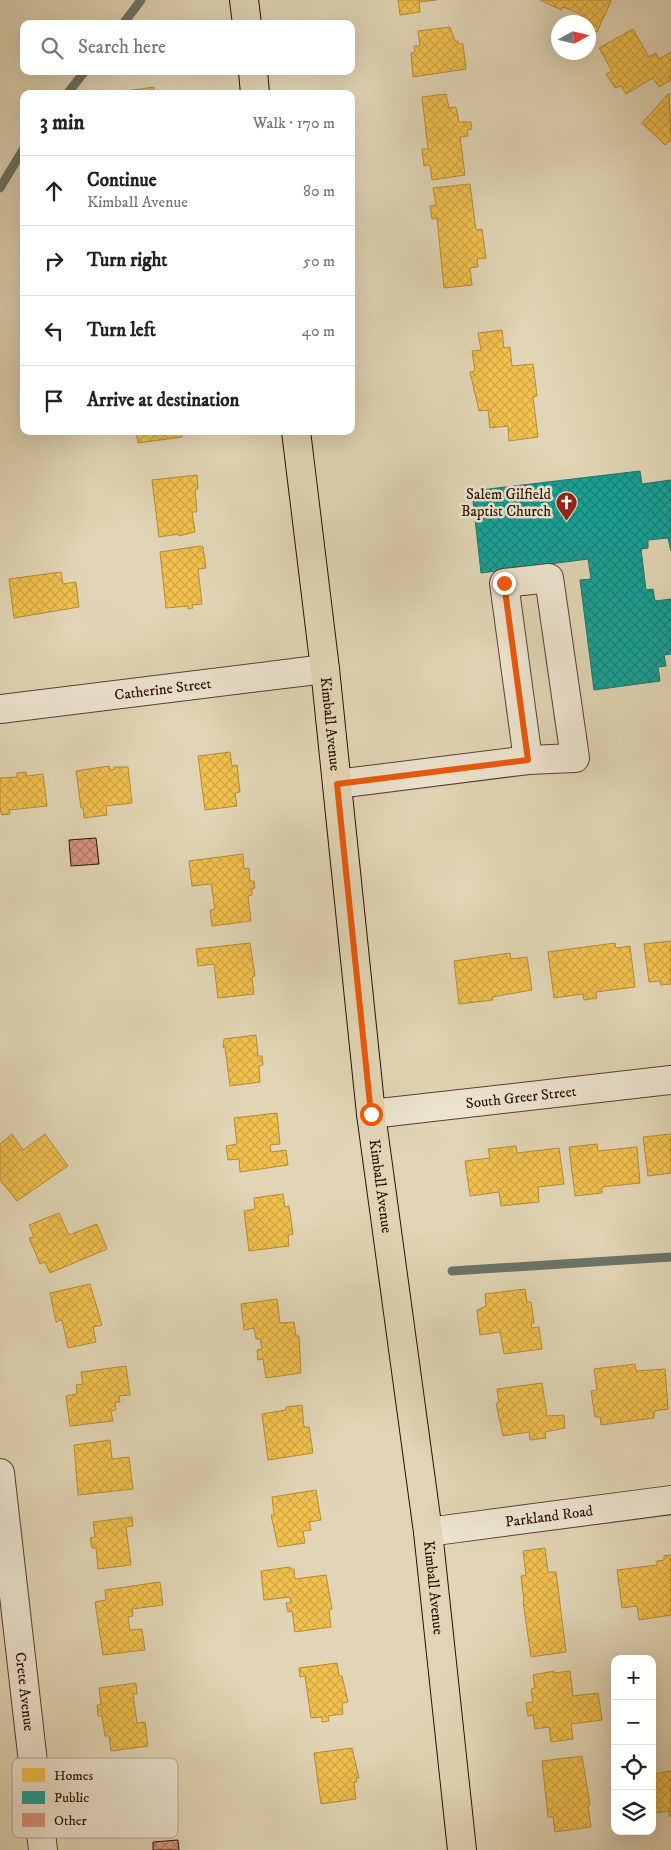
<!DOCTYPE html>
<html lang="en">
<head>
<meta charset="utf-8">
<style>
	:root { --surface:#fff; --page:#f2f2f2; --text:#222; --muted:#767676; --line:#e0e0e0 }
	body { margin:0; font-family:"IM FELL DW Pica",serif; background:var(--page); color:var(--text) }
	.controls { position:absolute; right:15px; bottom:15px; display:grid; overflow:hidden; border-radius:10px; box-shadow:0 5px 20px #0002 }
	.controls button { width:45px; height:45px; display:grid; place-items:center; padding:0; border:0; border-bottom:1px solid var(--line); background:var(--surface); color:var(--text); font:25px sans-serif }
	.compass { position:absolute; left:551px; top:15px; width:45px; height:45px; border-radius:50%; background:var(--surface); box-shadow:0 5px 20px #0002; rotate:82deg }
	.stop { position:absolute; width:15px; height:15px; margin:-11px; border:4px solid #ea580c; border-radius:50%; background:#fff }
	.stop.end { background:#ea580c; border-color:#fff; box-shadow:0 1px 5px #0008 }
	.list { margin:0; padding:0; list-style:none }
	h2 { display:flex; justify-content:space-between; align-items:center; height:65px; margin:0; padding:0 20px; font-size:21px }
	h2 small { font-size:16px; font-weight:400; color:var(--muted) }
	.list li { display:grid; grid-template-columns:32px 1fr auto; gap:15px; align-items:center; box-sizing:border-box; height:70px; padding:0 20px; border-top:1px solid var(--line) }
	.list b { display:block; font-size:19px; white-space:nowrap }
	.list p { margin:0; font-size:16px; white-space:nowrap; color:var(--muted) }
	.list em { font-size:16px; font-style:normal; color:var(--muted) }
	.icon { flex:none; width:28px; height:28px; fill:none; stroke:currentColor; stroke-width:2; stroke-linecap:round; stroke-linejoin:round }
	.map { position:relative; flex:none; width:671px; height:1850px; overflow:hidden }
	.search { position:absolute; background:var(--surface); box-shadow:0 5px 20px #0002; left:20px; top:20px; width:335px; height:55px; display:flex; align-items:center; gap:12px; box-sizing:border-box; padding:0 18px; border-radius:10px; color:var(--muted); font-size:19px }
	.panel { position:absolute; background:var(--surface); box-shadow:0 5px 20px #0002; left:20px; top:90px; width:335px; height:345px; border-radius:10px }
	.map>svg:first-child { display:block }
	.homes { fill:url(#homes-cross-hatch); stroke:#b78b37 }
	.public { fill:url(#public-cross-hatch); stroke:#1e766b }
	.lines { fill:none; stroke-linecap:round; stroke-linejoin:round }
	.stream { stroke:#6b7468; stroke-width:9 }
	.building { fill:url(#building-cross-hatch); stroke:#2d0d02 }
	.minor-casing { stroke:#5a3f2f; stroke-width:30 }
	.major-casing { stroke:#2d0d02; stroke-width:30 }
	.minor { stroke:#ece4cf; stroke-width:28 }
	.major { stroke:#e1d5b5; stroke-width:28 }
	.route { stroke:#ea580c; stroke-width:6 }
	.labels { text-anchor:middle; stroke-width:5; stroke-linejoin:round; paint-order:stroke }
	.poi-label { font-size:15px; fill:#2d0d02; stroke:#ece4cf; text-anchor:end }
	.street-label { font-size:15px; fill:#2d0d02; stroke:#ece4cf }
	.key { fill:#ece4cf; stroke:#b3a492; stroke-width:1 }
	.key-label { font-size:14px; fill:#2d0d02 }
</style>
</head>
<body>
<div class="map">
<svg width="671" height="1850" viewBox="0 0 671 1850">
	<defs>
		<pattern id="homes-cross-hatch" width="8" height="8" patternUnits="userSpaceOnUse" patternTransform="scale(1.25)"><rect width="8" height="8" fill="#f2c14e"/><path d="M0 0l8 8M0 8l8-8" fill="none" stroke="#d0a542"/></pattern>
		<pattern id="public-cross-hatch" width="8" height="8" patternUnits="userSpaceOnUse" patternTransform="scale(1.25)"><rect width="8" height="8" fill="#17a398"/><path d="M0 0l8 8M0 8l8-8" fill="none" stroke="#15837a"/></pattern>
		<pattern id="building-cross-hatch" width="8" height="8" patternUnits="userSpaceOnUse" patternTransform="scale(1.25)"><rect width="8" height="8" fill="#d9957e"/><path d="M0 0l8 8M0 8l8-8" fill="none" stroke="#b07865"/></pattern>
	</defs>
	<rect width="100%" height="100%" fill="#e1d5b5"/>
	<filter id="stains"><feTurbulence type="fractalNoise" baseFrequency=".004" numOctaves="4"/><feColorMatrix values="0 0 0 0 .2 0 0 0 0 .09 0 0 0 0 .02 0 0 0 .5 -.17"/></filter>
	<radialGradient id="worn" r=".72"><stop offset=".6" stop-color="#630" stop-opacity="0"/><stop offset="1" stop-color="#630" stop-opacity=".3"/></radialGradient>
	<!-- homes -->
	<g class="homes">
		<polygon points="398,0 436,0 419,2 420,12 400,15"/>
		<polygon points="540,0 609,0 611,1 597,32 588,28 588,22 583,22 585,18 578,13 563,7 561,10"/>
		<polygon points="450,27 455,41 458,41 458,44 463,44 466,69 413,77 411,53 415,52 414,46 420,46 418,31"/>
		<polygon points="633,29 649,57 656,53 659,59 671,52 671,75 669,76 671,80 659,87 653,78 626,94 621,86 615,88 606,74 612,71 599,48"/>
		<polygon points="154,87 154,94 126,94 126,91"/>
		<polygon points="669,93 671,140 665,145 642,123"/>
		<polygon points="446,94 449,108 456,107 459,122 471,122 472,129 467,130 468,136 460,137 465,175 432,180 430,165 424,166 422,149 428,149 422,97"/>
		<polygon points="470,184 476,230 482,229 486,258 477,259 478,267 470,268 472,285 444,288 437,218 432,219 430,206 436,205 433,188"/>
		<polygon points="502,330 504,348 510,347 512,366 533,364 537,396 533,397 538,437 509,441 508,426 490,428 488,410 479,411 470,372 475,371 472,351 481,350 478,333"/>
		<polygon points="136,431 181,431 182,437 138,443"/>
		<polygon points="197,475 198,489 195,489 197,512 192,512 195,532 179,536 179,534 159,537 152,480"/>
		<polygon points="200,546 203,547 206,568 198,569 202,604 192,605 193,608 188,609 188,606 166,608 160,552"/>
		<polygon points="61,572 63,584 76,582 79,607 14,618 9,579"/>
		<polygon points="230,752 232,766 237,765 240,792 235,793 237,806 205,810 198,756"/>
		<polygon points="109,766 110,770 115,769 114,767 128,767 132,803 106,806 107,815 84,818 83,808 81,808 76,771"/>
		<polygon points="26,772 27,776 43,774 47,806 9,810 10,814 2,815 0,811 0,778 17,777 17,773"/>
		<polygon points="243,854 244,869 249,868 250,881 254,881 255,888 252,889 252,895 248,896 251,921 212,926 210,910 215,909 211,884 192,886 189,861"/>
		<polygon points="671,941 671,984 661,985 660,981 649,982 644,944"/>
		<polygon points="250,943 255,976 252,977 254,994 218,998 214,964 198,966 196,949"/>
		<polygon points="615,943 616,948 630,946 635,987 596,992 597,998 584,1000 583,994 554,998 548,952"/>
		<polygon points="510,953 511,959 527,957 532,990 492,997 493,1000 459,1004 454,961"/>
		<polygon points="256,1035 258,1056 262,1056 263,1065 259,1066 260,1082 230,1086 225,1047 223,1048 224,1039"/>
		<polygon points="277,1113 280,1144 270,1145 271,1152 286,1150 288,1165 240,1172 239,1159 228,1160 226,1146 237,1144 234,1118"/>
		<polygon points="12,1134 23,1150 45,1134 68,1166 17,1201 0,1180 0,1144"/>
		<polygon points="671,1134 671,1173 648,1176 643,1137"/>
		<polygon points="597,1144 598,1151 637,1147 640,1183 602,1187 602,1193 575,1196 569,1147"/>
		<polygon points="516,1146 517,1153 559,1148 564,1184 538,1187 539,1202 501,1206 499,1192 470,1196 465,1161 490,1158 488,1149"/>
		<polygon points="283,1194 285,1207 289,1206 293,1234 288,1235 289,1246 249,1251 244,1211 255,1209 254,1198"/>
		<polygon points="59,1213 69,1235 97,1224 107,1249 50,1273 45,1262 40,1264 29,1238 34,1237 29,1225"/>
		<polygon points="90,1284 102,1325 93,1327 96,1342 68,1348 62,1320 56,1322 50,1293"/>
		<polygon points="525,1289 527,1302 531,1302 534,1323 531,1323 532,1328 539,1327 542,1349 504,1354 500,1332 480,1335 477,1310 486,1306 485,1294"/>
		<polygon points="277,1299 280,1323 294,1322 296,1336 299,1336 301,1373 266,1378 263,1359 258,1360 257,1350 262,1349 260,1339 256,1339 254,1328 244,1330 241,1304"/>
		<polygon points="635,1364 636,1371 665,1369 668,1409 654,1411 654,1418 601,1425 600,1417 595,1417 591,1391 597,1390 594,1369"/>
		<polygon points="126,1366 130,1395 119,1396 120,1402 115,1402 116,1410 111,1411 113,1421 70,1426 66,1396 77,1394 76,1385 83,1384 81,1372"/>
		<polygon points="542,1383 547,1416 564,1415 565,1428 545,1432 546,1438 530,1440 529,1432 503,1436 496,1403 499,1403 497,1389"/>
		<polygon points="302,1405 304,1427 309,1427 313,1453 268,1460 262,1414 286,1410 286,1407"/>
		<polygon points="110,1440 112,1459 129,1457 133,1489 78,1495 74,1445"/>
		<polygon points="316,1490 321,1520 309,1522 311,1530 303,1531 305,1543 278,1547 271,1515 274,1515 272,1497"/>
		<polygon points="132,1517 133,1526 126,1527 131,1565 98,1569 96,1548 92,1548 90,1538 95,1537 93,1522"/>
		<polygon points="545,1548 548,1572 556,1572 566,1652 531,1657 523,1601 524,1601 521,1576 526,1575 523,1551"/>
		<polygon points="671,1555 671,1615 639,1620 637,1606 622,1608 617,1570 657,1565 657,1561 664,1560 664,1556"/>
		<polygon points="290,1567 290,1569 294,1569 295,1579 326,1575 332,1609 329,1610 331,1627 295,1632 292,1611 288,1612 286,1603 291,1603 290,1597 264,1600 261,1571"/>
		<polygon points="160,1582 163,1605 132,1609 133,1616 128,1617 130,1630 142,1629 145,1650 103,1655 95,1602 106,1600 105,1590"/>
		<polygon points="337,1663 339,1676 342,1676 348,1702 342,1703 343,1714 328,1716 329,1721 322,1722 322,1717 311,1718 305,1676 300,1677 299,1668"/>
		<polygon points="554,1671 554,1673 570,1671 573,1696 598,1693 602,1720 571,1724 573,1739 551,1742 549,1727 535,1729 533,1715 528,1716 526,1703 533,1702 531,1689 535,1688 533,1675"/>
		<polygon points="136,1683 137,1694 133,1694 137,1723 145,1722 148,1746 111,1751 109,1736 105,1736 102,1716 98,1716 97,1705 101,1705 99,1688"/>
		<polygon points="352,1748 359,1778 356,1778 357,1782 354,1782 356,1799 321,1804 314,1753"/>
		<polygon points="582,1756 590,1805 588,1806 591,1827 555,1832 553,1817 548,1817 542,1761"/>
		<polygon points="671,1771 671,1816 669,1816 669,1811 654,1813 652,1774"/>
	</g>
	<!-- public -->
	<polygon class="public" points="640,471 642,484 671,480 671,551 668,538 648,540 648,548 641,549 646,590 653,589 655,601 671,599 671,654 664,655 666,666 658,667 660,681 594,690 580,580 591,579 588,559 481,573 472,491"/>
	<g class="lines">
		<!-- stream -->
		<g class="stream">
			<polyline points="123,24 141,0"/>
			<polyline points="67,94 85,71"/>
			<polyline points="0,188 24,148"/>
			<polyline points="452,1271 671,1257"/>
		</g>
	</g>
	<!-- building -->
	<g class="building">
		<polygon points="96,838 99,864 71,866 69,840"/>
		<polygon points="178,1840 179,1850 153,1850 153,1842"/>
	</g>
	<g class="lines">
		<defs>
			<g id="minor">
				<path id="s1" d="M0,709L325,669"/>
				<polyline points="337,784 528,760 504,583 549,578 575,758 528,760"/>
				<path id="s2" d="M371,1114L671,1080"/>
				<path id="s3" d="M0,1473L43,1850"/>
				<path id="s4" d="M428,1532L671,1500"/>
			</g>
			<g id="major">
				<polyline points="244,0 247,24"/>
				<polyline points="253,71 255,94"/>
				<path id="s5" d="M296,431L325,669L371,1114L428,1532L462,1850"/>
			</g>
		</defs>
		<!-- minor casing -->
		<use href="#minor" class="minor-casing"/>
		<!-- major casing -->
		<use href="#major" class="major-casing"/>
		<!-- minor -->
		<use href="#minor" class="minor"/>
		<!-- major -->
		<use href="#major" class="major"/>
	</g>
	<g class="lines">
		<!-- route -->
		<polyline class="route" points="371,1114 337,784 528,760 504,583"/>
	</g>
	<!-- icons -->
	<defs>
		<symbol id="church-pin" viewBox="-11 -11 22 30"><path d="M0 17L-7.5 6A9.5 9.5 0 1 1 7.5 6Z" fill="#8f2418" stroke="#ece4cf"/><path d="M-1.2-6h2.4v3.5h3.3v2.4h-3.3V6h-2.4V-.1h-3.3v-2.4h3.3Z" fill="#fff"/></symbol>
	</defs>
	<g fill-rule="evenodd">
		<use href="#church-pin" x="554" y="490" width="25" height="34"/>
	</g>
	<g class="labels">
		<!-- poi labels -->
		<g class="poi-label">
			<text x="551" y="499">Salem Gilfield<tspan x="551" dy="17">Baptist Church</tspan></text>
		</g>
		<!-- street labels -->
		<g class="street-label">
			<text dy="5" stroke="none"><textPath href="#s1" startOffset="164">Catherine Street</textPath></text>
			<text dy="5" stroke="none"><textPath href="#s5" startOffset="295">Kimball Avenue</textPath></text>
			<text dy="5" stroke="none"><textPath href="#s2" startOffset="151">South Greer Street</textPath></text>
			<text dy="5" stroke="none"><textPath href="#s5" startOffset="760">Kimball Avenue</textPath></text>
			<text dy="5" stroke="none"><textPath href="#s4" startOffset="122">Parkland Road</textPath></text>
			<text dy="5" stroke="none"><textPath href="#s5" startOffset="1165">Kimball Avenue</textPath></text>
			<text dy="5" stroke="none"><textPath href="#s3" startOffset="220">Crete Avenue</textPath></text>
		</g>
	</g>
	<!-- legend -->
	<rect x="12" y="1758" width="166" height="80" rx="8" class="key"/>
	<rect x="22" y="1768" width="23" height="14" fill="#f2c14e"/>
	<rect x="22" y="1791" width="23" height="13" fill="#17a398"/>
	<rect x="22" y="1813" width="23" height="14" fill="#d9957e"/>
	<g class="key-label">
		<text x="54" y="1780">Homes</text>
		<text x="54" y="1802">Public</text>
		<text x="54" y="1825">Other</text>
	</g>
	<rect width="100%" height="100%" filter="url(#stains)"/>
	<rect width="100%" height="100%" fill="url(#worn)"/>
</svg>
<div class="controls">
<button>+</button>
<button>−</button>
<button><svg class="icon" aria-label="locate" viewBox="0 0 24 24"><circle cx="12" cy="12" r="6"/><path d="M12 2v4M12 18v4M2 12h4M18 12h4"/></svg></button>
<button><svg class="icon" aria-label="layers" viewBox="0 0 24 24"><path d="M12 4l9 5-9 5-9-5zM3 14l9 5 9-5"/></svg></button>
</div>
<svg class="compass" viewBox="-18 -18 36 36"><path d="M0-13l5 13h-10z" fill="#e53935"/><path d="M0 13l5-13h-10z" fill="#767676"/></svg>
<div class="stop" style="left:371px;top:1114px"></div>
<div class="stop end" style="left:504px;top:583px"></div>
<div class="search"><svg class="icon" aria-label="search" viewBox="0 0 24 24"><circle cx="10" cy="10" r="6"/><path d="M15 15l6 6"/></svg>Search here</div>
<section class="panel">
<h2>3 min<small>Walk · 170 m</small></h2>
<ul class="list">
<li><svg class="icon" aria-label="ahead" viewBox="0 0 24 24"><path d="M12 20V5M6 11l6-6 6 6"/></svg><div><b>Continue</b><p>Kimball Avenue</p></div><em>80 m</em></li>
<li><svg class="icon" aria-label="right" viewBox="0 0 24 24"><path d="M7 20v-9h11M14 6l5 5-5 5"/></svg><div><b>Turn right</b></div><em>50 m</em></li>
<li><svg class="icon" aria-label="left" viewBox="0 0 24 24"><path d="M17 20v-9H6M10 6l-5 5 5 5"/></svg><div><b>Turn left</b></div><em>40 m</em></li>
<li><svg class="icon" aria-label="arrive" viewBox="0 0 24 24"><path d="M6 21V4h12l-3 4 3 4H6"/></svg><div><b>Arrive at destination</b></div></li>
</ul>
</section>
</div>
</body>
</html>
